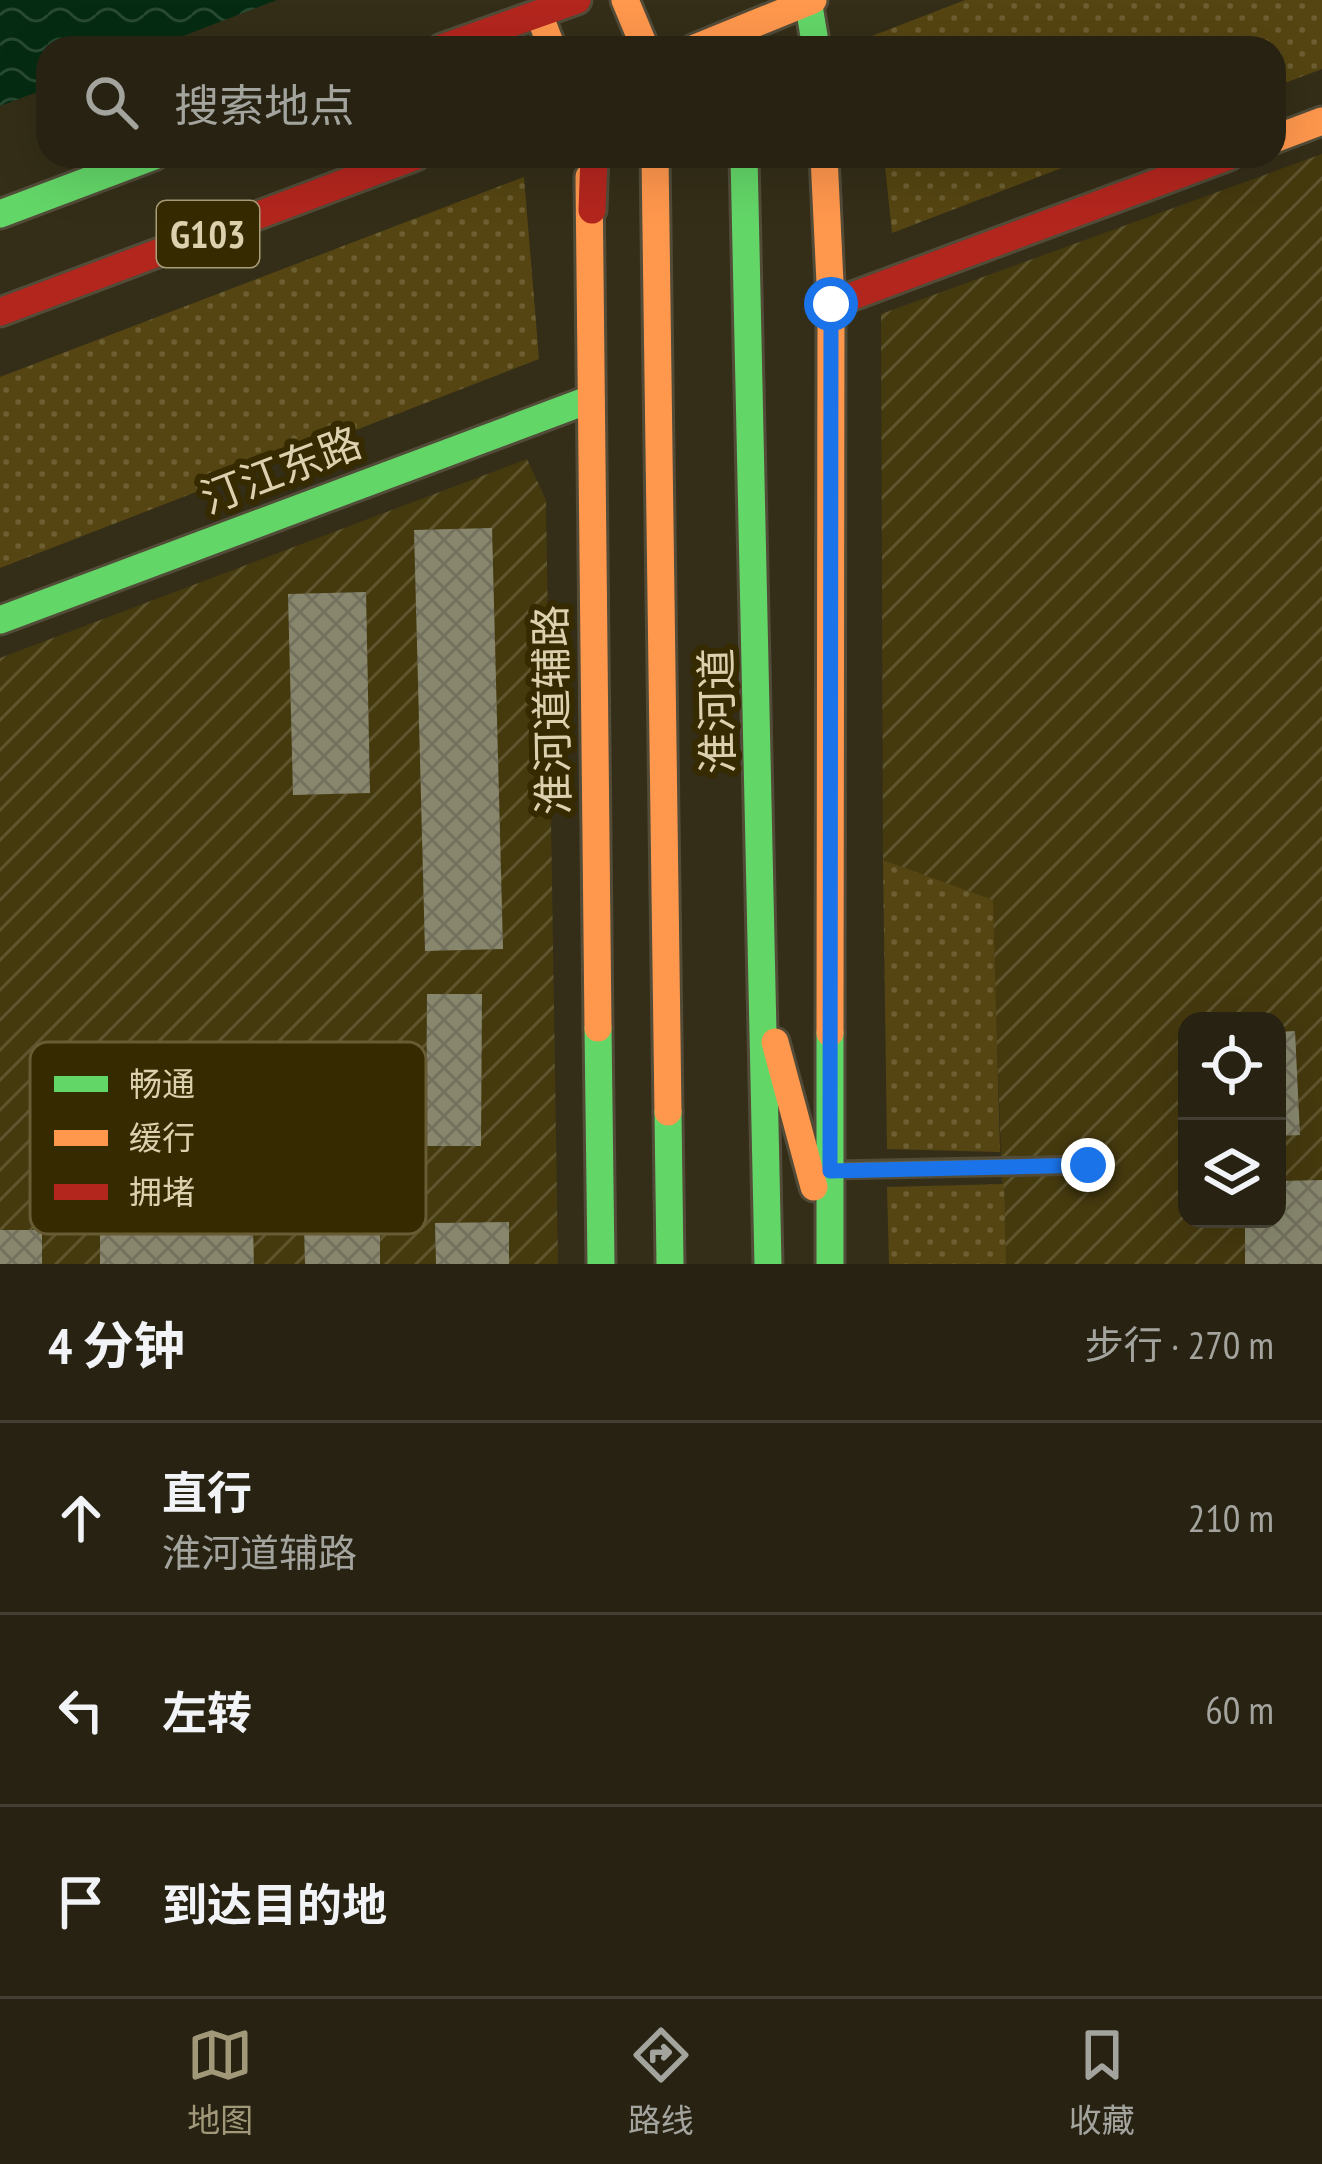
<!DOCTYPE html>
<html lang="zh">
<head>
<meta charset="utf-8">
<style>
	:root { --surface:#272212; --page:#2f2a1b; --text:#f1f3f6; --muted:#a4a49f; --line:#433f32; --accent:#a1987a }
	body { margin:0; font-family:"PT Sans Narrow","Noto Sans SC",sans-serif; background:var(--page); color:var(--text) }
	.controls { position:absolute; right:36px; bottom:36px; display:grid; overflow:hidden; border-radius:24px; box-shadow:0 12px 48px #0002 }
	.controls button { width:108px; height:108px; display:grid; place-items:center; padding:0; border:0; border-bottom:3px solid var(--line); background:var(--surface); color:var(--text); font:60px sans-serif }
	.stop { position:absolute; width:36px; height:36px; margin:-27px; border:9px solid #1a73e8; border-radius:50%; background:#fff }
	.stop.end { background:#1a73e8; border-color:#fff; box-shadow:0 3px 12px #0008 }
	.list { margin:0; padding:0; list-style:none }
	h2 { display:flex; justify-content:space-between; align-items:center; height:156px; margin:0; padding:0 48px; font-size:51px }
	h2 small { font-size:39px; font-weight:400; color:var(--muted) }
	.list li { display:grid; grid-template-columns:78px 1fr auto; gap:36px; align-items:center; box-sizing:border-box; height:192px; padding:0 48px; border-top:3px solid var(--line) }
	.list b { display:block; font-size:45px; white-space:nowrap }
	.list p { margin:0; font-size:39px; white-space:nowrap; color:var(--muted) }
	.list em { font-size:39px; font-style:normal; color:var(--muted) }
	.icon { flex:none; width:66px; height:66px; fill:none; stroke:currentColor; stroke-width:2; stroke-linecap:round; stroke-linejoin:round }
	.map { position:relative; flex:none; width:1322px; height:1264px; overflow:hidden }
	.search { position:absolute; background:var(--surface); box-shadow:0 12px 48px #0002; left:36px; right:36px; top:36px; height:132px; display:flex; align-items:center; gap:30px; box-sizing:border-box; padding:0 42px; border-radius:36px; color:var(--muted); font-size:45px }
	.sheet { height:732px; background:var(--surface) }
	nav { display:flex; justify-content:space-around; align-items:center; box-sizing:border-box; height:168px; border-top:3px solid var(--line); background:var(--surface); font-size:33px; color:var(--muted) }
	nav a { display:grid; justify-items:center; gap:6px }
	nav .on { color:var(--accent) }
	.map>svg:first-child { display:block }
	.industrial { fill:url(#industrial-furrows); fill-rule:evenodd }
	.grass { fill:url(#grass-dots) }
	.water { fill:url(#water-waves) }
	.building { fill:url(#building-cross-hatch) }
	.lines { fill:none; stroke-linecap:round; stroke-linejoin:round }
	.lane-casing { stroke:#514b38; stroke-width:21 }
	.fast-casing { stroke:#514b38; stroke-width:33 }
	.slow-casing { stroke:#514b38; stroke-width:33 }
	.jam-casing { stroke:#514b38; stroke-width:33 }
	.lane { stroke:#686145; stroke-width:15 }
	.fast { stroke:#63d668; stroke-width:27 }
	.slow { stroke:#ff974d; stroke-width:27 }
	.jam { stroke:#b3261e; stroke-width:27 }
	.route { stroke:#1a73e8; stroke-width:15 }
	.labels { text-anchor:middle; stroke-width:12; stroke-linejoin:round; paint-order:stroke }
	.shield { fill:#362a01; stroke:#aa9f7a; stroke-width:3 }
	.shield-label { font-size:39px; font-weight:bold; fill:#dcd1ae }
	.street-label { font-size:42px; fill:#dcd1ae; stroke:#362a01 }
	.key { fill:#362a01; stroke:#685c35; stroke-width:3 }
	.key-label { font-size:33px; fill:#dcd1ae }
</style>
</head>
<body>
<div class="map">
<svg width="1322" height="1264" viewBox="0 0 1322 1264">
	<defs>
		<pattern id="industrial-furrows" width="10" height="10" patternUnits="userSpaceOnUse" patternTransform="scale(3)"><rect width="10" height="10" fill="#45390e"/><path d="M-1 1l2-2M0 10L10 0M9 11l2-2" fill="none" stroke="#5f552f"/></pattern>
		<pattern id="grass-dots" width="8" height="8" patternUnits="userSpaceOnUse" patternTransform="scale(3)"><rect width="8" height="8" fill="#554512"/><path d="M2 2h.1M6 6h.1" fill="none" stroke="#6d5f32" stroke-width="1.8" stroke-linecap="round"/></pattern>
		<pattern id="water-waves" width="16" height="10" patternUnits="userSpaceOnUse" patternTransform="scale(3)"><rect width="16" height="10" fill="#052c12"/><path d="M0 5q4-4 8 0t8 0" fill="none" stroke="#294a32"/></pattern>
		<pattern id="building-cross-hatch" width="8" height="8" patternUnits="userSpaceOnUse" patternTransform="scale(3)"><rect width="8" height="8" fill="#88876e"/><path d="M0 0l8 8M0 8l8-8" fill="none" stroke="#73715d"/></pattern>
	</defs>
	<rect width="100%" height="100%" fill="#342e18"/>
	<!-- industrial -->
	<g class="industrial">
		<path d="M1322,154V1264H1005L992,901L883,860L881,314ZM1187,1021H1277V1219H1187Z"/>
		<polygon points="527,459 546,500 558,1264 0,1264 0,658"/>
	</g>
	<!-- grass -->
	<g class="grass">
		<polygon points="965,0 1322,0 1322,69 1274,87 1274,48 873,48 872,36"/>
		<polygon points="884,156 1093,156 892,233"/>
		<polygon points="524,177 539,359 0,568 0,377"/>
		<polygon points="883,860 993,900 1000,1152 887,1149"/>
		<polygon points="1004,1184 1006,1264 889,1264 887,1187"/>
	</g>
	<!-- water -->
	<polygon class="water" points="0,0 277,0 152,48 48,48 48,88 0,106"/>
	<!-- building -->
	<g class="building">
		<polygon points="492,528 503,949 425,951 414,530"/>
		<polygon points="366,592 370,793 293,795 288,594"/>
		<polygon points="427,994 482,994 481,1146 426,1146"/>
		<polygon points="1295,1031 1300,1135 1277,1136 1277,1032"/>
		<polygon points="1322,1180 1322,1264 1245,1264 1245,1219 1277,1219 1277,1181"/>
		<polygon points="509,1222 509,1264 436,1264 435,1223"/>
		<polygon points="380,1223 380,1264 305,1264 304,1225"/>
		<rect x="0" y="1230" width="42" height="34"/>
		<polygon points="253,1230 254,1264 100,1264 100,1232"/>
	</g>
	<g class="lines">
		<defs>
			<polyline id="lane" points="833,1170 1088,1165"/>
			<g id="fast">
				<polyline points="808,0 816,48"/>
				<polyline points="744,156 768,1264"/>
				<polyline points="0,214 154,156"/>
				<polyline points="0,620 591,399"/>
				<polyline points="598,1028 601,1264"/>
				<polyline points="668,1112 670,1264"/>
				<polyline points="830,1264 830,1033"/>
			</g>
			<g id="slow">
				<polyline points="625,0 645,48"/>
				<polyline points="539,14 552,48"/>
				<polyline points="695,48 813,0"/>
				<polyline points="1274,139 1322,121"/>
				<polyline points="655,156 668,1112"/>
				<polyline points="824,156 831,304 830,1033"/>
				<polyline points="589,177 598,1028"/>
				<polyline points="775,1042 814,1187"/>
			</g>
			<g id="jam">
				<polyline points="442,48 577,0"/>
				<polyline points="592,210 594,156"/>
				<polyline points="831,304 1229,156"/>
				<polyline points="0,312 416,156"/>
			</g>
		</defs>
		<!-- lane casing -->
		<use href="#lane" class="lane-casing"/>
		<!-- fast casing -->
		<use href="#fast" class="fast-casing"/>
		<!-- slow casing -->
		<use href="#slow" class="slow-casing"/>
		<!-- jam casing -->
		<use href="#jam" class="jam-casing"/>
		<!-- lane -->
		<use href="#lane" class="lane"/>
		<!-- fast -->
		<use href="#fast" class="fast"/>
		<!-- slow -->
		<use href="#slow" class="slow"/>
		<!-- jam -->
		<use href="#jam" class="jam"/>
	</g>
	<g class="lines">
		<!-- route -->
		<polyline class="route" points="831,304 830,1171 1088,1165"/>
	</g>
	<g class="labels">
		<!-- shield labels -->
		<rect class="shield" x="157" y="201" width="102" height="66" rx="9"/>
		<g class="shield-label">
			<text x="208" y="248">G103</text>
		</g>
		<!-- street labels -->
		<g class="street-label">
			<text transform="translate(281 470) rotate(-21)" y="15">汀江东路</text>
			<text transform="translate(552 710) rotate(-91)" y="15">淮河道辅路</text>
			<text transform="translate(717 711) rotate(-91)" y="15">淮河道</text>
		</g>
	</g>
	<!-- legend -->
	<rect x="30" y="1042" width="396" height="192" rx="18" class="key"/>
	<rect x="54" y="1076" width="54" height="16" fill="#63d668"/>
	<rect x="54" y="1130" width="54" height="16" fill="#ff974d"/>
	<rect x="54" y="1184" width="54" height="16" fill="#b3261e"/>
	<g class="key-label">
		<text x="129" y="1096">畅通</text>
		<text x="129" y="1150">缓行</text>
		<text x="129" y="1204">拥堵</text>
	</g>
</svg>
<div class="controls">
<button><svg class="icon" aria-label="locate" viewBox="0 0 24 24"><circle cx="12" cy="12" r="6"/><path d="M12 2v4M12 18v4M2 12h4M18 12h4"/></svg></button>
<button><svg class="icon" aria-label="layers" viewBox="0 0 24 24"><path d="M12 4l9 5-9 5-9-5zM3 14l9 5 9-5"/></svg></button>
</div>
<div class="stop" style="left:831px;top:304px"></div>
<div class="stop end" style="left:1088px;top:1165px"></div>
<div class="search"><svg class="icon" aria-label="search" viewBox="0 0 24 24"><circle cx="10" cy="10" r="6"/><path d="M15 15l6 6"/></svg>搜索地点</div>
</div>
<section class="sheet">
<h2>4 分钟<small>步行 · 270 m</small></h2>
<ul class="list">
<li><svg class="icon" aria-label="ahead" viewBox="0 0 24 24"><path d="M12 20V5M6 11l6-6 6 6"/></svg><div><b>直行</b><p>淮河道辅路</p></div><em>210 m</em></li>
<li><svg class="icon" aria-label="left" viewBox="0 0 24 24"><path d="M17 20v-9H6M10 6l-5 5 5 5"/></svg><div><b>左转</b></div><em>60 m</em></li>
<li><svg class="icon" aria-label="arrive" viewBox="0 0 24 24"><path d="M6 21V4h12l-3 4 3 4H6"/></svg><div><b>到达目的地</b></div></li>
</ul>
</section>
<nav>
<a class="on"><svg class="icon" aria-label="map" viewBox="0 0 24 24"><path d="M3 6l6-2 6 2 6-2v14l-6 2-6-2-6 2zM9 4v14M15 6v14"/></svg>地图</a>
<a><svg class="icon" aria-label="directions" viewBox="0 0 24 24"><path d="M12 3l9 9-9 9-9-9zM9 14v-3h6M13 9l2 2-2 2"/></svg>路线</a>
<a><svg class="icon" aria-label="saved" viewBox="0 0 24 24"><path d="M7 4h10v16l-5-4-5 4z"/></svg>收藏</a>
</nav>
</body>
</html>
